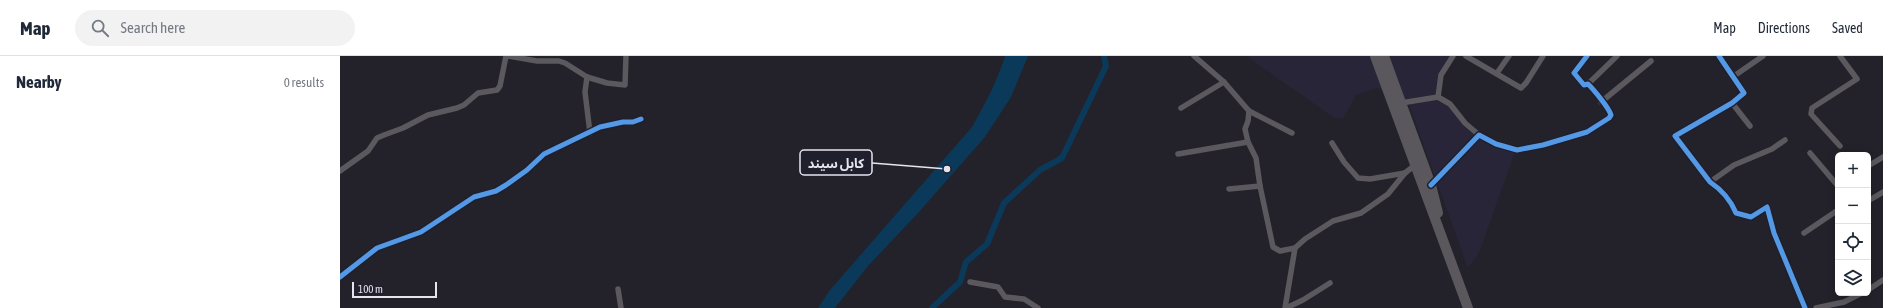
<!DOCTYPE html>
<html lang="en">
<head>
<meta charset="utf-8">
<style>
	:root { --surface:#fff; --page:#f2f2f3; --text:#1f2937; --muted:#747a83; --line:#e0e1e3 }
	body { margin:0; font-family:"Asap Condensed","Noto Sans Arabic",sans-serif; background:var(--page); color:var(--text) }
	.controls { position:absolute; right:12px; bottom:12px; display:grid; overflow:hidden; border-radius:6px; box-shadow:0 2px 10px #0003 }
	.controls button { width:36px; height:36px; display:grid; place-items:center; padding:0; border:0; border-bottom:1px solid var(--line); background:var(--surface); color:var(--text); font:20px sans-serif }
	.scale { position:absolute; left:12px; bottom:10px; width:85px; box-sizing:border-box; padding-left:4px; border:2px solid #e6e5ef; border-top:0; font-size:11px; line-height:14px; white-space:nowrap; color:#e6e5ef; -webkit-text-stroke:3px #201f2d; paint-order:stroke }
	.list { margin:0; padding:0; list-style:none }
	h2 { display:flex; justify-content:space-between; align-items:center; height:52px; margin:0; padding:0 16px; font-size:17px }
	h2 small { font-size:13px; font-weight:400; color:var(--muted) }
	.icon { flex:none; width:22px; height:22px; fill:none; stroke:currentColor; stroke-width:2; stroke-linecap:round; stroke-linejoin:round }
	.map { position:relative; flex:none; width:1543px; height:252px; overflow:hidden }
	header { display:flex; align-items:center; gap:24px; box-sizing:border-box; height:56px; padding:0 20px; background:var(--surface); border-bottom:1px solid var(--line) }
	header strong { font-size:19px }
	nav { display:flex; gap:22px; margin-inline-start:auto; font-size:14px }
	.search { width:280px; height:36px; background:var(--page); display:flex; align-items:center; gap:10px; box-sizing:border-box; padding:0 14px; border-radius:22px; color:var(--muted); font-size:15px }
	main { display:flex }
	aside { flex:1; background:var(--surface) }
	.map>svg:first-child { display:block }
	.built { fill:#282539 }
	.water { fill:#0a395a }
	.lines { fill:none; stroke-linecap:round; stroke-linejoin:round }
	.canal { stroke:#0a395a; stroke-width:6 }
	.street { stroke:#5b595e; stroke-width:5.5 }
	.highway { stroke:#5a585d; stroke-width:10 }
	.cycleway-casing { stroke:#201f2d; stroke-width:8 }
	.cycleway { stroke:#5399e6; stroke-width:5 }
	.leader { fill:none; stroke:#e6e5ef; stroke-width:1.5 }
	.callout-dot { fill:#e6e5ef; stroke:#201f2d; stroke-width:1.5 }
	.callout { fill:#201f2d; stroke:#e6e5ef; stroke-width:1.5 }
	.callout-label { font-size:13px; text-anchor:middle; font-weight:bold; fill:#e6e5ef }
</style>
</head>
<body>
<header>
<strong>Map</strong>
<div class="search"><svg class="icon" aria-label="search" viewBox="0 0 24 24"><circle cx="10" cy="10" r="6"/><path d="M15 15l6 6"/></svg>Search here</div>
<nav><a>Map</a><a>Directions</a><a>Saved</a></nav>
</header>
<main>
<aside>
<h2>Nearby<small>0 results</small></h2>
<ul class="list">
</ul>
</aside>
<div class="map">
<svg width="1543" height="252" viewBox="0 0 1543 252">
	<rect width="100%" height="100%" fill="#23222a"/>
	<!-- built -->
	<polygon class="built" points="909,0 1111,0 1099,19 1100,40 1139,79 1176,93 1139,197 1128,212 1068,46 1037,32 1016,39 1003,63 993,61 909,2"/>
	<!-- water -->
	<path class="water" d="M665,0H688L671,41L645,81L579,156L528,210L495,252H478L490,234L632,71C645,48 657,26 665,0Z"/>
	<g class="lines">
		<!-- canal -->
		<polyline class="canal" points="592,252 620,226 626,206 647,188 664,147 700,114 722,102 766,10 764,0"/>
		<!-- street -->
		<g class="street">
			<polyline points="168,0 197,5 219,5 225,7 247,21 267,27 285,29 286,0"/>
			<polyline points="854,0 884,26 909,55 952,77"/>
			<polyline points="1126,0 1181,32 1186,27 1203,0"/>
			<path d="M1379,0L1404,37L1392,47L1335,80L1370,126C1382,134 1391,145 1396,157L1411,161L1427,151L1434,177L1465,252"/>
			<polyline points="1500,0 1517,23 1472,52 1471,58 1500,90"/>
			<polyline points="1157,17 1169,0"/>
			<polyline points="1394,20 1423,0"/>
			<polyline points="247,21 245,36 250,77"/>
			<polyline points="1248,28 1277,0"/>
			<polyline points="1098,41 1101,19 1113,0"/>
			<polyline points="1261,46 1311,5"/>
			<polyline points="1061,47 1098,41 1110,48 1125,67 1139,79"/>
			<polyline points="1392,47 1410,70"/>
			<polyline points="841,52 884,26"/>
			<polyline points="909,55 908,65 905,73 908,86 916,102 920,130 933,191 940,195 955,192"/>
			<polyline points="992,87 1004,106 1018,122 1030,123 1065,117"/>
			<polyline points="1470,97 1498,130"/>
			<polyline points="838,98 908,86"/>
			<polyline points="1528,110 1543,101"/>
			<polyline points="0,115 28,95 37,82 44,79 63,72 88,59 117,52 124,49 138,37 157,34 160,30 166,0"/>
			<polyline points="1370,126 1394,109 1432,93 1445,84"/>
			<path d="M1091,129L1139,79L1156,88L1177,94L1203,89L1247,76L1269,62L1271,59C1269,52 1254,34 1248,28L1244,29L1234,17L1247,0"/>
			<polyline points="889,133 920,130"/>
			<polyline points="1528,145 1543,136"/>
			<polyline points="1464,177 1498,154"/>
			<polyline points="0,221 37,192 81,176 134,141 156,135 166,129 187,114 204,98 260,71 283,66 293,66 301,63"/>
			<polyline points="630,226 658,231 665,241 684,243 698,252"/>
			<polyline points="278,233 281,252"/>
			<polyline points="1528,234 1543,224"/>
			<polyline points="945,252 955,192 965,183 993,165 1021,157 1048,138 1065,117 1075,109"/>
			<polyline points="946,252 963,244 990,227"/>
			<polyline points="1476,252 1504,246 1522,237"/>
		</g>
		<!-- highway -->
		<g class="highway">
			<polyline points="1035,0 1128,252"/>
			<polyline points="1044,0 1091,129 1098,157"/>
		</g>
		<defs>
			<g id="cycleway">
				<path d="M1379,0L1404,37L1392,47L1335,80L1370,126C1382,134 1391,145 1396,157L1411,161L1427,151L1434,177L1465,252"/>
				<path d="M1091,129L1139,79L1156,88L1177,94L1203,89L1247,76L1269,62L1271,59C1269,52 1254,34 1248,28L1244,29L1234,17L1247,0"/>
				<polyline points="0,221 37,192 81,176 134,141 156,135 166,129 187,114 204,98 260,71 283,66 293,66 301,63"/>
			</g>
		</defs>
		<!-- cycleway casing -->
		<use href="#cycleway" class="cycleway-casing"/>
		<!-- cycleway -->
		<use href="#cycleway" class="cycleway"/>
	</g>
	<!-- callouts -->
	<path class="leader" d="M607 113L532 107"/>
	<circle class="callout-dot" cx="607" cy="113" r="4"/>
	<rect class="callout" x="460" y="94" width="72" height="25" rx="4"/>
	<g class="callout-label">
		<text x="496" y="112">کابل سيند</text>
	</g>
</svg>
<div class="controls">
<button>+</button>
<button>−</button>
<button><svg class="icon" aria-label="locate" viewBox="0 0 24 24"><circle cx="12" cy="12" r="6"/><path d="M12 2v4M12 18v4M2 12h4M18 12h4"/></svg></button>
<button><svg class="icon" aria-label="layers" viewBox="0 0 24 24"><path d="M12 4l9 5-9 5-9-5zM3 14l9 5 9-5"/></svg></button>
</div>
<div class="scale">100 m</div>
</div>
</main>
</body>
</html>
